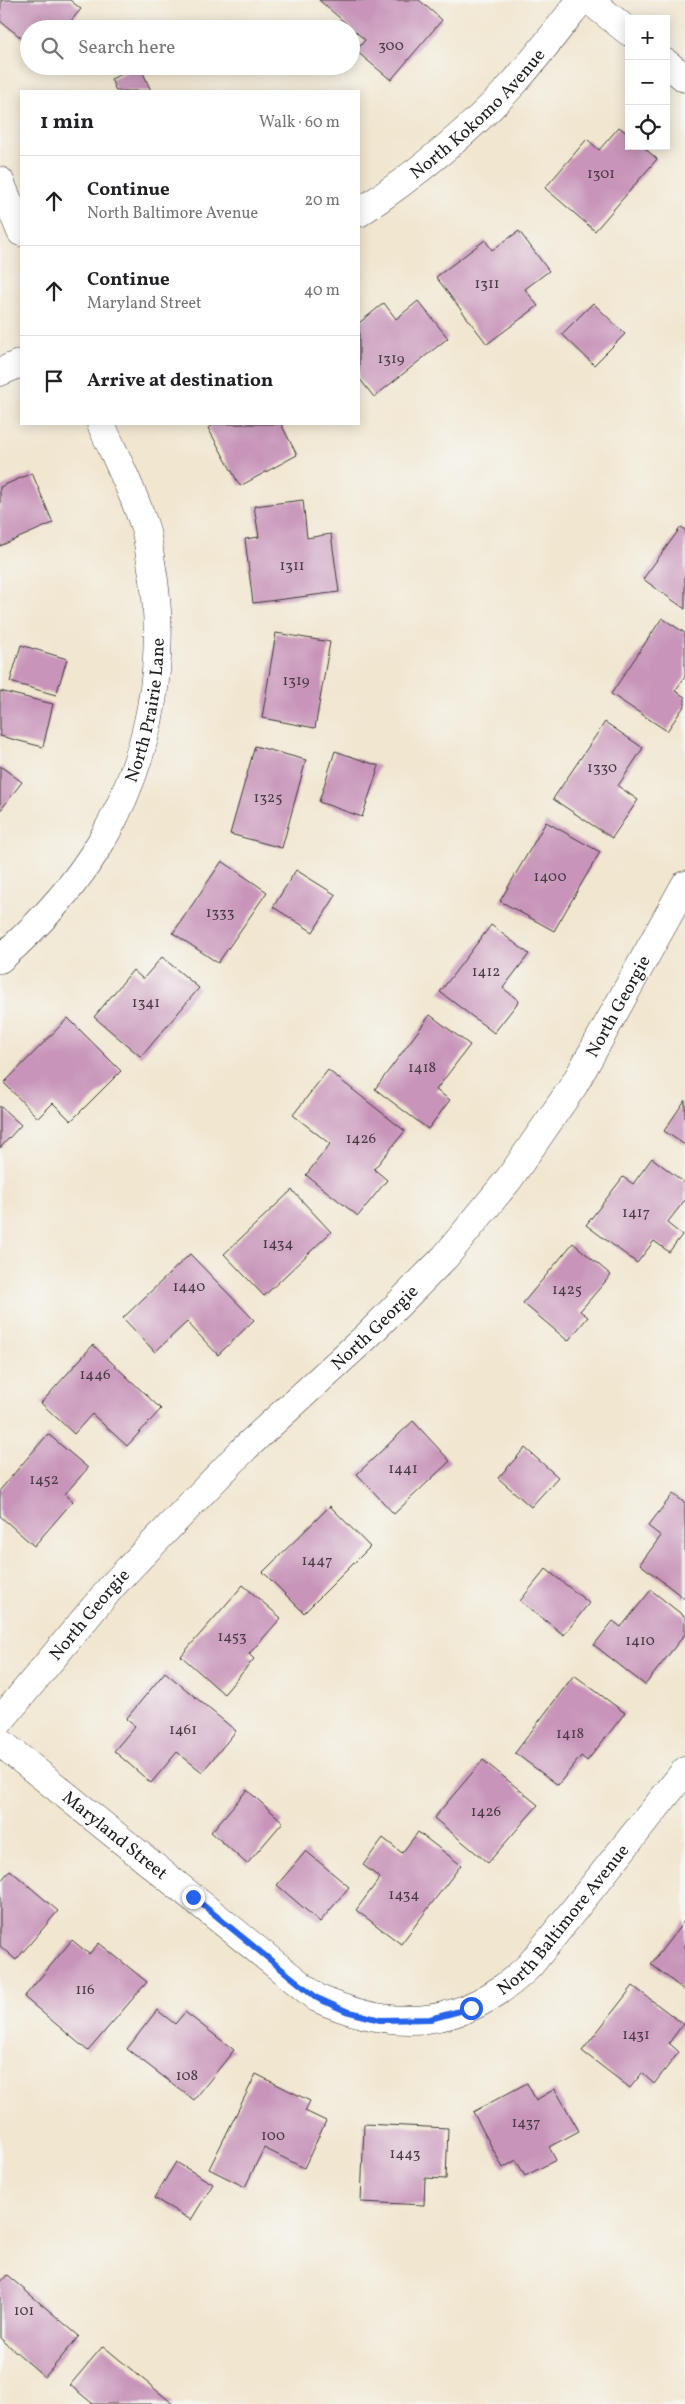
<!DOCTYPE html>
<html lang="en">
<head>
<meta charset="utf-8">
<style>
	:root { --surface:#fff; --page:#f6f6f6; --text:#202124; --muted:#757577; --line:#e0e0e0 }
	body { margin:0; font-family:Vollkorn,serif; background:var(--page); color:var(--text) }
	.controls { position:absolute; right:15px; top:15px; display:grid; overflow:hidden; border-radius:0px; box-shadow:0 2px 12px #0003 }
	.controls button { width:45px; height:45px; display:grid; place-items:center; padding:0; border:0; border-bottom:1px solid var(--line); background:var(--surface); color:var(--text); font:25px sans-serif }
	.stop { position:absolute; width:15px; height:15px; margin:-11px; border:4px solid #2563eb; border-radius:50%; background:#fff }
	.stop.end { background:#2563eb; border-color:#fff; box-shadow:0 1px 5px #0008 }
	.list { margin:0; padding:0; list-style:none }
	h2 { display:flex; justify-content:space-between; align-items:center; height:65px; margin:0; padding:0 20px; font-size:21px }
	h2 small { font-size:16px; font-weight:400; color:var(--muted) }
	.list li { display:grid; grid-template-columns:32px 1fr auto; gap:15px; align-items:center; box-sizing:border-box; height:90px; padding:0 20px; border-top:1px solid var(--line) }
	.list b { display:block; font-size:19px; white-space:nowrap }
	.list p { margin:0; font-size:16px; white-space:nowrap; color:var(--muted) }
	.list em { font-size:16px; font-style:normal; color:var(--muted) }
	.icon { flex:none; width:28px; height:28px; fill:none; stroke:currentColor; stroke-width:2; stroke-linecap:round; stroke-linejoin:round }
	.map { position:relative; flex:none; width:685px; height:2404px; overflow:hidden }
	.search { position:absolute; background:var(--surface); box-shadow:0 2px 12px #0003; left:20px; top:20px; width:340px; height:55px; display:flex; align-items:center; gap:12px; box-sizing:border-box; padding:0 18px; border-radius:28px; color:var(--muted); font-size:19px }
	.panel { position:absolute; background:var(--surface); box-shadow:0 2px 12px #0003; left:20px; top:90px; width:340px; height:335px; border-radius:0px }
	.map>svg:first-child { display:block }
	.building { fill:#c894b9 }
	.lines { fill:none; stroke-linecap:round; stroke-linejoin:round }
	.minor-casing { stroke:#3c3a37; stroke-width:29 }
	.minor { stroke:#fff; stroke-width:28 }
	.route { stroke:#2563eb; stroke-width:6 }
	.labels { text-anchor:middle; stroke-width:5; stroke-linejoin:round; paint-order:stroke }
	.number-label { font-size:15px; fill:#473a43 }
	.street-label { font-size:18px; fill:#1c1c1c; stroke:#f6f6f2 }
</style>
</head>
<body>
<div class="map">
<svg width="685" height="2404" viewBox="0 0 685 2404">
	<rect width="100%" height="100%" fill="#f6f6f2"/>
	<filter id="ink" filterUnits="userSpaceOnUse"><feTurbulence type="fractalNoise" baseFrequency=".02" numOctaves="2"/><feDisplacementMap in="SourceGraphic" scale="10" xChannelSelector="R" yChannelSelector="G"/><feConvolveMatrix kernelMatrix="1 2 1 2 8 2 1 2 1" color-interpolation-filters="sRGB"/></filter>
	<filter id="wash" filterUnits="userSpaceOnUse"><feTurbulence type="fractalNoise" baseFrequency=".0096" numOctaves="4" result="noise"/><feDisplacementMap in="SourceGraphic" scale="20" xChannelSelector="R" yChannelSelector="G"/><feGaussianBlur stdDeviation="1.12" result="paint"/><feColorMatrix in="noise" values="0 0 0 0 0 0 0 0 0 0 0 0 0 0 0 0 0 1.4 0 .05"/><feComposite in="paint" operator="in"/></filter>
	<g filter="url(#wash)">
		<rect width="100%" height="100%" fill="#f1e6d0"/>
		<g id="blocks">
			<!-- building -->
			<g class="building">
				<polygon points="1,0 70,0 81,9 64,29 29,29 29,44 0,21"/>
				<polygon points="319,0 419,0 442,20 391,80 356,51 365,40"/>
				<polygon points="140,66 151,91 116,91 111,79"/>
				<polygon points="619,127 629,135 629,146 642,146 657,159 595,231 545,188 587,139 599,150"/>
				<polygon points="519,231 549,271 525,289 538,306 487,344 436,277 485,240 492,250"/>
				<polygon points="418,301 448,338 374,397 359,378 359,323 384,303 396,319"/>
				<polygon points="593,303 625,334 594,365 562,334"/>
				<polygon points="216,424 281,424 297,455 240,486 208,428"/>
				<polygon points="32,473 53,523 0,546 0,487"/>
				<polygon points="303,500 307,538 331,534 339,592 253,603 245,539 259,537 254,506"/>
				<polygon points="681,527 685,530 685,609 643,579"/>
				<polygon points="662,618 685,633 685,677 675,691 685,697 685,705 667,731 611,694"/>
				<polygon points="276,633 330,642 315,728 262,718"/>
				<polygon points="21,645 67,659 56,695 10,682"/>
				<polygon points="0,691 53,704 43,747 0,736"/>
				<polygon points="605,722 643,748 618,786 638,800 612,838 553,799"/>
				<polygon points="255,746 306,760 282,848 230,834"/>
				<polygon points="335,751 379,766 362,817 319,802"/>
				<polygon points="0,766 22,782 0,811"/>
				<polygon points="546,822 600,852 554,931 500,901"/>
				<polygon points="222,861 267,892 218,963 173,933"/>
				<polygon points="296,870 336,895 313,932 273,907"/>
				<polygon points="491,925 529,954 503,988 519,1001 494,1033 440,992"/>
				<polygon points="162,957 199,988 141,1057 94,1017 133,970 143,979"/>
				<polygon points="430,1015 470,1045 436,1090 450,1100 428,1129 375,1089"/>
				<polygon points="68,1018 121,1071 71,1121 53,1103 38,1118 4,1083"/>
				<polygon points="328,1070 405,1131 374,1169 387,1180 358,1216 306,1175 330,1144 293,1115"/>
				<polygon points="685,1100 685,1145 664,1131"/>
				<polygon points="0,1106 21,1125 0,1148"/>
				<polygon points="652,1158 685,1183 685,1200 667,1223 682,1235 669,1252 654,1241 637,1263 586,1225 623,1177 633,1184"/>
				<polygon points="292,1190 331,1232 264,1296 224,1254"/>
				<polygon points="573,1243 611,1275 580,1311 588,1317 568,1341 523,1303"/>
				<polygon points="190,1254 254,1320 218,1355 187,1322 155,1352 123,1318"/>
				<polygon points="93,1345 161,1409 127,1446 92,1414 74,1434 41,1403"/>
				<polygon points="413,1421 450,1461 394,1514 357,1474"/>
				<polygon points="48,1434 88,1468 65,1494 73,1501 34,1546 0,1516 0,1490"/>
				<polygon points="525,1448 558,1477 531,1507 498,1478"/>
				<polygon points="673,1494 685,1503 685,1599 640,1564 661,1536 648,1526"/>
				<polygon points="330,1506 370,1547 304,1613 263,1572"/>
				<polygon points="546,1569 589,1603 564,1635 520,1601"/>
				<polygon points="243,1585 281,1618 249,1654 254,1659 224,1694 181,1656"/>
				<polygon points="651,1590 685,1617 685,1634 645,1685 594,1645 613,1621 621,1627"/>
				<polygon points="165,1672 236,1731 202,1772 177,1752 151,1783 114,1751 135,1726 126,1719"/>
				<polygon points="574,1675 625,1713 587,1761 581,1756 558,1785 515,1753"/>
				<polygon points="483,1760 538,1805 488,1863 434,1818"/>
				<polygon points="247,1790 283,1822 247,1864 211,1832"/>
				<polygon points="418,1832 461,1865 401,1944 356,1910 380,1878 363,1865 383,1838 402,1853"/>
				<polygon points="306,1851 349,1887 320,1922 277,1885"/>
				<polygon points="10,1870 58,1911 16,1960 0,1946 0,1882"/>
				<polygon points="685,1920 685,1991 651,1964"/>
				<polygon points="72,1940 89,1954 99,1943 147,1982 88,2051 24,1997"/>
				<polygon points="633,1986 683,2024 669,2043 679,2052 654,2084 642,2073 630,2088 582,2051"/>
				<polygon points="157,2010 175,2024 185,2012 234,2050 194,2100 127,2049"/>
				<polygon points="256,2074 310,2101 305,2111 326,2121 304,2168 264,2148 245,2187 209,2169"/>
				<polygon points="527,2083 536,2100 555,2089 579,2131 549,2147 556,2160 525,2176 516,2160 503,2168 473,2112"/>
				<polygon points="364,2124 448,2128 446,2179 425,2178 424,2205 361,2202"/>
				<polygon points="176,2162 213,2184 191,2220 154,2198"/>
				<polygon points="7,2275 79,2336 45,2377 0,2338 0,2283"/>
				<polygon points="103,2346 173,2404 93,2404 70,2385"/>
			</g>
		</g>
	</g>
	<g filter="url(#ink)">
		<use href="#blocks" fill-opacity="0" stroke="#3c3a37" stroke-width="1"/>
		<g class="lines">
			<defs>
				<g id="minor">
					<polyline points="589,0 629,32"/>
					<polyline points="666,63 685,78"/>
					<polyline points="0,181 21,232"/>
					<path id="s1" d="M359,213C415,175 468,133 514,83C537,57 559,28 581,0"/>
					<polyline points="0,372 21,363"/>
					<path id="s2" d="M0,959C39,925 75,886 101,842C150,758 169,658 151,562C149,551 148,539 145,528C134,493 116,458 101,424"/>
					<path id="s3" d="M0,1721L113,1585L246,1447L367,1336L445,1257L509,1179L574,1085L685,885"/>
					<path id="s4" d="M0,1742L317,1998C397,2034 466,2028 530,1965L685,1771"/>
				</g>
			</defs>
			<!-- minor casing -->
			<use href="#minor" class="minor-casing"/>
			<!-- minor -->
			<use href="#minor" class="minor"/>
		</g>
	</g>
	<g class="lines" filter="url(#ink)">
		<!-- route -->
		<polyline class="route" points="193,1897 317,1998 346,2011 380,2020 430,2019 471,2008"/>
	</g>
	<g class="labels">
		<!-- number labels -->
		<g class="number-label">
			<text x="391" y="50">300</text>
			<text x="601" y="178">1301</text>
			<text x="487" y="288">1311</text>
			<text x="391" y="363">1319</text>
			<text x="292" y="570">1311</text>
			<text x="296" y="685">1319</text>
			<text x="602" y="772">1330</text>
			<text x="268" y="802">1325</text>
			<text x="550" y="881">1400</text>
			<text x="220" y="917">1333</text>
			<text x="486" y="976">1412</text>
			<text x="146" y="1007">1341</text>
			<text x="422" y="1072">1418</text>
			<text x="361" y="1143">1426</text>
			<text x="636" y="1217">1417</text>
			<text x="278" y="1248">1434</text>
			<text x="189" y="1291">1440</text>
			<text x="567" y="1294">1425</text>
			<text x="95" y="1379">1446</text>
			<text x="403" y="1473">1441</text>
			<text x="44" y="1484">1452</text>
			<text x="317" y="1565">1447</text>
			<text x="232" y="1641">1453</text>
			<text x="640" y="1645">1410</text>
			<text x="183" y="1734">1461</text>
			<text x="570" y="1738">1418</text>
			<text x="486" y="1816">1426</text>
			<text x="404" y="1899">1434</text>
			<text x="85" y="1994">116</text>
			<text x="636" y="2039">1431</text>
			<text x="187" y="2080">108</text>
			<text x="526" y="2127">1437</text>
			<text x="273" y="2140">100</text>
			<text x="405" y="2158">1443</text>
			<text x="24" y="2315">101</text>
		</g>
		<!-- street labels -->
		<g class="street-label">
			<text dy="6" stroke="none"><textPath href="#s1" startOffset="155">North Kokomo Avenue</textPath></text>
			<text dy="6" stroke="none"><textPath href="#s2" startOffset="296">North Prairie Lane</textPath></text>
			<text dy="6" stroke="none"><textPath href="#s3" startOffset="949">North Georgie</textPath></text>
			<text dy="6" stroke="none"><textPath href="#s3" startOffset="544">North Georgie</textPath></text>
			<text dy="6" stroke="none"><textPath href="#s3" startOffset="139">North Georgie</textPath></text>
			<text dy="6" stroke="none"><textPath href="#s4" startOffset="148">Maryland Street</textPath></text>
			<text dy="6" stroke="none"><textPath href="#s4" startOffset="695">North Baltimore Avenue</textPath></text>
		</g>
	</g>
</svg>
<div class="controls">
<button>+</button>
<button>−</button>
<button><svg class="icon" aria-label="locate" viewBox="0 0 24 24"><circle cx="12" cy="12" r="6"/><path d="M12 2v4M12 18v4M2 12h4M18 12h4"/></svg></button>
</div>
<div class="stop" style="left:471px;top:2008px"></div>
<div class="stop end" style="left:193px;top:1897px"></div>
<div class="search"><svg class="icon" aria-label="search" viewBox="0 0 24 24"><circle cx="10" cy="10" r="6"/><path d="M15 15l6 6"/></svg>Search here</div>
<section class="panel">
<h2>1 min<small>Walk · 60 m</small></h2>
<ul class="list">
<li><svg class="icon" aria-label="ahead" viewBox="0 0 24 24"><path d="M12 20V5M6 11l6-6 6 6"/></svg><div><b>Continue</b><p>North Baltimore Avenue</p></div><em>20 m</em></li>
<li><svg class="icon" aria-label="ahead" viewBox="0 0 24 24"><path d="M12 20V5M6 11l6-6 6 6"/></svg><div><b>Continue</b><p>Maryland Street</p></div><em>40 m</em></li>
<li><svg class="icon" aria-label="arrive" viewBox="0 0 24 24"><path d="M6 21V4h12l-3 4 3 4H6"/></svg><div><b>Arrive at destination</b></div></li>
</ul>
</section>
</div>
</body>
</html>
